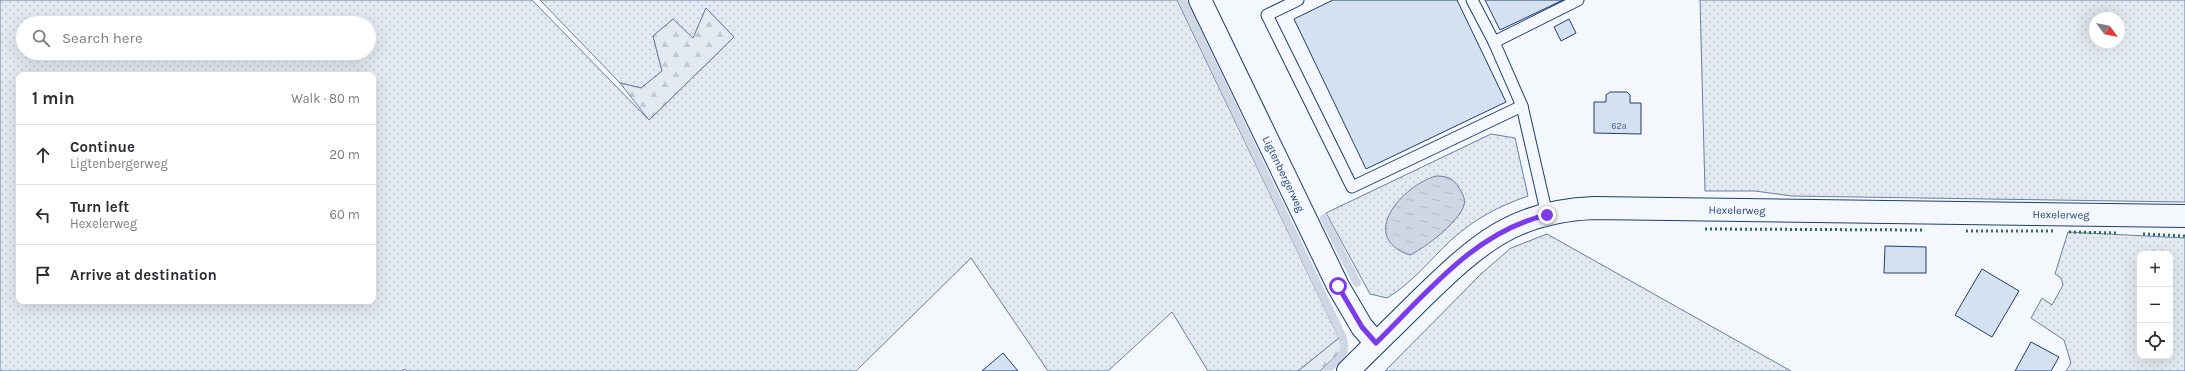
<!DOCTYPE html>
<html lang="en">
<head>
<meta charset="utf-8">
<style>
	:root { --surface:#fff; --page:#f2f2f3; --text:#2b2b33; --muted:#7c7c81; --line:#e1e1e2 }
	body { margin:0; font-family:Karla,sans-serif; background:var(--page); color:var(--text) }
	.controls { position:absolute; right:12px; bottom:12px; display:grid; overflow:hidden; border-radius:8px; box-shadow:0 4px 16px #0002 }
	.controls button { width:36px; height:36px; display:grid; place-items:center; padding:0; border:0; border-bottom:1px solid var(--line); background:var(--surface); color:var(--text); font:20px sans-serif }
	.compass { position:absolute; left:2089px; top:12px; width:36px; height:36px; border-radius:50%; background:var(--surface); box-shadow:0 4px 16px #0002; rotate:122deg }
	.stop { position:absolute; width:12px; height:12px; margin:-9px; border:3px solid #7c3aed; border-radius:50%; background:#fff }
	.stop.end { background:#7c3aed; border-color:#fff; box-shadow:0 1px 4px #0008 }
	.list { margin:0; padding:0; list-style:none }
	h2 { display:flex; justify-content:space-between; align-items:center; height:52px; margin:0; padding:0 16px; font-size:17px }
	h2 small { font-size:13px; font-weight:400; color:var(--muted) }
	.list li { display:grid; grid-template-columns:26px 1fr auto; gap:12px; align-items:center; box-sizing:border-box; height:60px; padding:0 16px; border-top:1px solid var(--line) }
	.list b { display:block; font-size:15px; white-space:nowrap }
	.list p { margin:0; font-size:13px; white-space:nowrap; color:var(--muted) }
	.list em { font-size:13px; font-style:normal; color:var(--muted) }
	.icon { flex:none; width:22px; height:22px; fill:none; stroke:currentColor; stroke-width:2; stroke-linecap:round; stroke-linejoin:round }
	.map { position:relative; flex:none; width:2185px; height:371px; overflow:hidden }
	.search { position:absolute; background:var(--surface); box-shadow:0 4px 16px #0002; left:16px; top:16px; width:360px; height:44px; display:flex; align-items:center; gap:10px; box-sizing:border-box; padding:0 14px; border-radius:22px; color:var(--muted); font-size:15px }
	.panel { position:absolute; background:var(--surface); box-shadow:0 4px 16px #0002; left:16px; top:72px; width:360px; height:232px; border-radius:8px }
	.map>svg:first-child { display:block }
	.grass { fill:url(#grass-dots); stroke:#687fa3; fill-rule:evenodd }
	.forest { fill:url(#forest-firs); stroke:#687fa3 }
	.water { fill:url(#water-ripples); stroke:#687fa3 }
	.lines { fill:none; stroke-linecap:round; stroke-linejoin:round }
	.stream { stroke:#cfd7e4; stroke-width:8 }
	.building { fill:#d5e0f0; stroke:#1d3f73 }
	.lane-casing { stroke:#1d3f73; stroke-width:13 }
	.street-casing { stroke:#1d3f73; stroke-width:24 }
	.lane { stroke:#f4f7fb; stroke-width:11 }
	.street { stroke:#f4f7fb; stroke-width:22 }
	.hedge { stroke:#2c6c60; stroke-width:3; stroke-dasharray:2 3; stroke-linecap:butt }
	.route { stroke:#7c3aed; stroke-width:5 }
	.labels { text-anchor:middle; stroke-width:3; stroke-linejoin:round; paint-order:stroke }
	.number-label { font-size:9px; fill:#4b6792 }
	.street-label { font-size:11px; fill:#1d3f73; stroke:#f4f7fb }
</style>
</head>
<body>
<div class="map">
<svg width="2185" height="371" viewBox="0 0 2185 371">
	<defs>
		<pattern id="grass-dots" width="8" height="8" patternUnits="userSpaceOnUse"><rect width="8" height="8" fill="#e3e9f0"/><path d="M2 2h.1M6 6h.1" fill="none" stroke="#c2c9d1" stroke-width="1.8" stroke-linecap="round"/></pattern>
		<pattern id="forest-firs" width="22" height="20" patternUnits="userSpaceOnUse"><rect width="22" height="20" fill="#e3e9f0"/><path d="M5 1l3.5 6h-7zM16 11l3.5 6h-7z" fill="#c2c9d1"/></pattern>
		<pattern id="water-ripples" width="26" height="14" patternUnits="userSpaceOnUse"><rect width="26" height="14" fill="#cfd7e4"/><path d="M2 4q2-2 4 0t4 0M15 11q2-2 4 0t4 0" fill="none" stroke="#b1bac7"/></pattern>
	</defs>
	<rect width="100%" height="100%" fill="#f4f7fb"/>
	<!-- grass -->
	<g class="grass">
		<path d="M0,0H532L649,120L734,37L706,8L693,39L673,19L653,36L662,71L641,88L620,83L540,0H1177L1339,338L1298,371H1208L1172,312L1108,371H1048L971,258L856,371H407L405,369L402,371H0ZM23,23H369V53H23ZM19,75H373V301H19Z"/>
		<path d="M1700,0H2185V202L1792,196L1755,191H1705ZM2095,18H2119V42H2095Z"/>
		<path d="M1491,134L1515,138L1528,196C1497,207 1476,218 1451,240C1430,260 1412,283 1387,298L1370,294L1326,213Z"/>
		<path d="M2068,232L2185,238V371H2066L2071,363L2064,340L2031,318L2042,298L2052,305L2063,285L2061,278L2055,274ZM2140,254H2170V356H2140Z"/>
		<polygon points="1547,234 1791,371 1385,371 1482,273 1511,248"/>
	</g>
	<!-- forest -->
	<g class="forest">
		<polygon points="706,8 734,37 649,120 620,83 641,88 662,71 653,36 673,19 693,38"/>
		<polygon points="1339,338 1343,349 1320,371 1298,371"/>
	</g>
	<!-- water -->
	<path class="water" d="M1436,176C1446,176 1454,178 1459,188C1462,193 1466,199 1464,205C1460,221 1425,248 1410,255C1357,237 1402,186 1436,176Z"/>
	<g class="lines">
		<!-- stream -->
		<g class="stream">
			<path d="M1182,0L1343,338C1348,355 1337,360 1326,371"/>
			<polyline points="1324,218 1357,283"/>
		</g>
	</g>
	<!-- building -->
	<g class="building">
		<polygon points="1333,0 1457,0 1506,102 1366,169 1294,19"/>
		<polygon points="1485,0 1563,0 1500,30"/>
		<polygon points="1569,19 1576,33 1561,41 1554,27"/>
		<polygon points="1610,92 1627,92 1630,95 1630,103 1641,103 1641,134 1594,133 1594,102 1606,102 1606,95"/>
		<polygon points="1885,246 1926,247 1926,273 1884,273"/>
		<polygon points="1982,269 2019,291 1992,337 1955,315"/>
		<polygon points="2031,342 2059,357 2051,371 2015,371"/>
		<polygon points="1003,353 1018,371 982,371"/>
	</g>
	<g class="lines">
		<defs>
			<g id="lane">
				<polyline points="1298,0 1267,15 1352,187 1522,106"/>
				<polyline points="1472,0 1494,42"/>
				<polyline points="1547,215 1522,106 1494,42 1578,0"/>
			</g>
			<g id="street">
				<path id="s1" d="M1200,0L1338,286L1362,327L1376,343"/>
				<path id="s2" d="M1348,371C1372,347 1397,323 1422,298C1477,245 1513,211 1594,208L2185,216"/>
			</g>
		</defs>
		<!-- lane casing -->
		<use href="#lane" class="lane-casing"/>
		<!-- street casing -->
		<use href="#street" class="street-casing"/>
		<!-- lane -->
		<use href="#lane" class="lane"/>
		<!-- street -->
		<use href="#street" class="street"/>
		<!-- hedge -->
		<g class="hedge">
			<polyline points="1705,229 1924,230"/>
			<polyline points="1966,231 2054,231"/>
			<polyline points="2069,232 2119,233"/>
			<polyline points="2143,234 2185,236"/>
		</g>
	</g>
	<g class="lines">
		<!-- route -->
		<path class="route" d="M1338,286L1362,327L1376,343C1426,294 1475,231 1547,215"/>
	</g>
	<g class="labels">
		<!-- number labels -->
		<g class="number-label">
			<text x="1619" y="129">62a</text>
		</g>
		<!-- street labels -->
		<g class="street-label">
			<text dy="4" stroke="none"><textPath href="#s1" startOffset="193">Ligtenbergerweg</textPath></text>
			<text dy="4" stroke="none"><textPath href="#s2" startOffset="447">Hexelerweg</textPath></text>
			<text dy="4" stroke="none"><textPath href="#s2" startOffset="771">Hexelerweg</textPath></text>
		</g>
	</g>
</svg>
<div class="controls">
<button>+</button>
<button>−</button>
<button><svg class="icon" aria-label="locate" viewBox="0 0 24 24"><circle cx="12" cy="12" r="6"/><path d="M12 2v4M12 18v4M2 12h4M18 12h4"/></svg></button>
</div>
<svg class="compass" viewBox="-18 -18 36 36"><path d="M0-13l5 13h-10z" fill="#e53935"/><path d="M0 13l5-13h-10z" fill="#7c7c81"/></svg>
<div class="stop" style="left:1338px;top:286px"></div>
<div class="stop end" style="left:1547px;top:215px"></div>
<div class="search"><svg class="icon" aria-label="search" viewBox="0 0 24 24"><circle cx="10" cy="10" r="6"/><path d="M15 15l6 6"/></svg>Search here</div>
<section class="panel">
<h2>1 min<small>Walk · 80 m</small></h2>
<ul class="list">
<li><svg class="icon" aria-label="ahead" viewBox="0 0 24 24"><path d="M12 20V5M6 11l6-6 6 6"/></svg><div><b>Continue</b><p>Ligtenbergerweg</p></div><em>20 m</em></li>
<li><svg class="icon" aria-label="left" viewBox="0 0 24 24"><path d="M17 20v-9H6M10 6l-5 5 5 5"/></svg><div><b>Turn left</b><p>Hexelerweg</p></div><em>60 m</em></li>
<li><svg class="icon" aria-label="arrive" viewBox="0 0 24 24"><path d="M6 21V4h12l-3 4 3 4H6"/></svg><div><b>Arrive at destination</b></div></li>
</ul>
</section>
</div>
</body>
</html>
